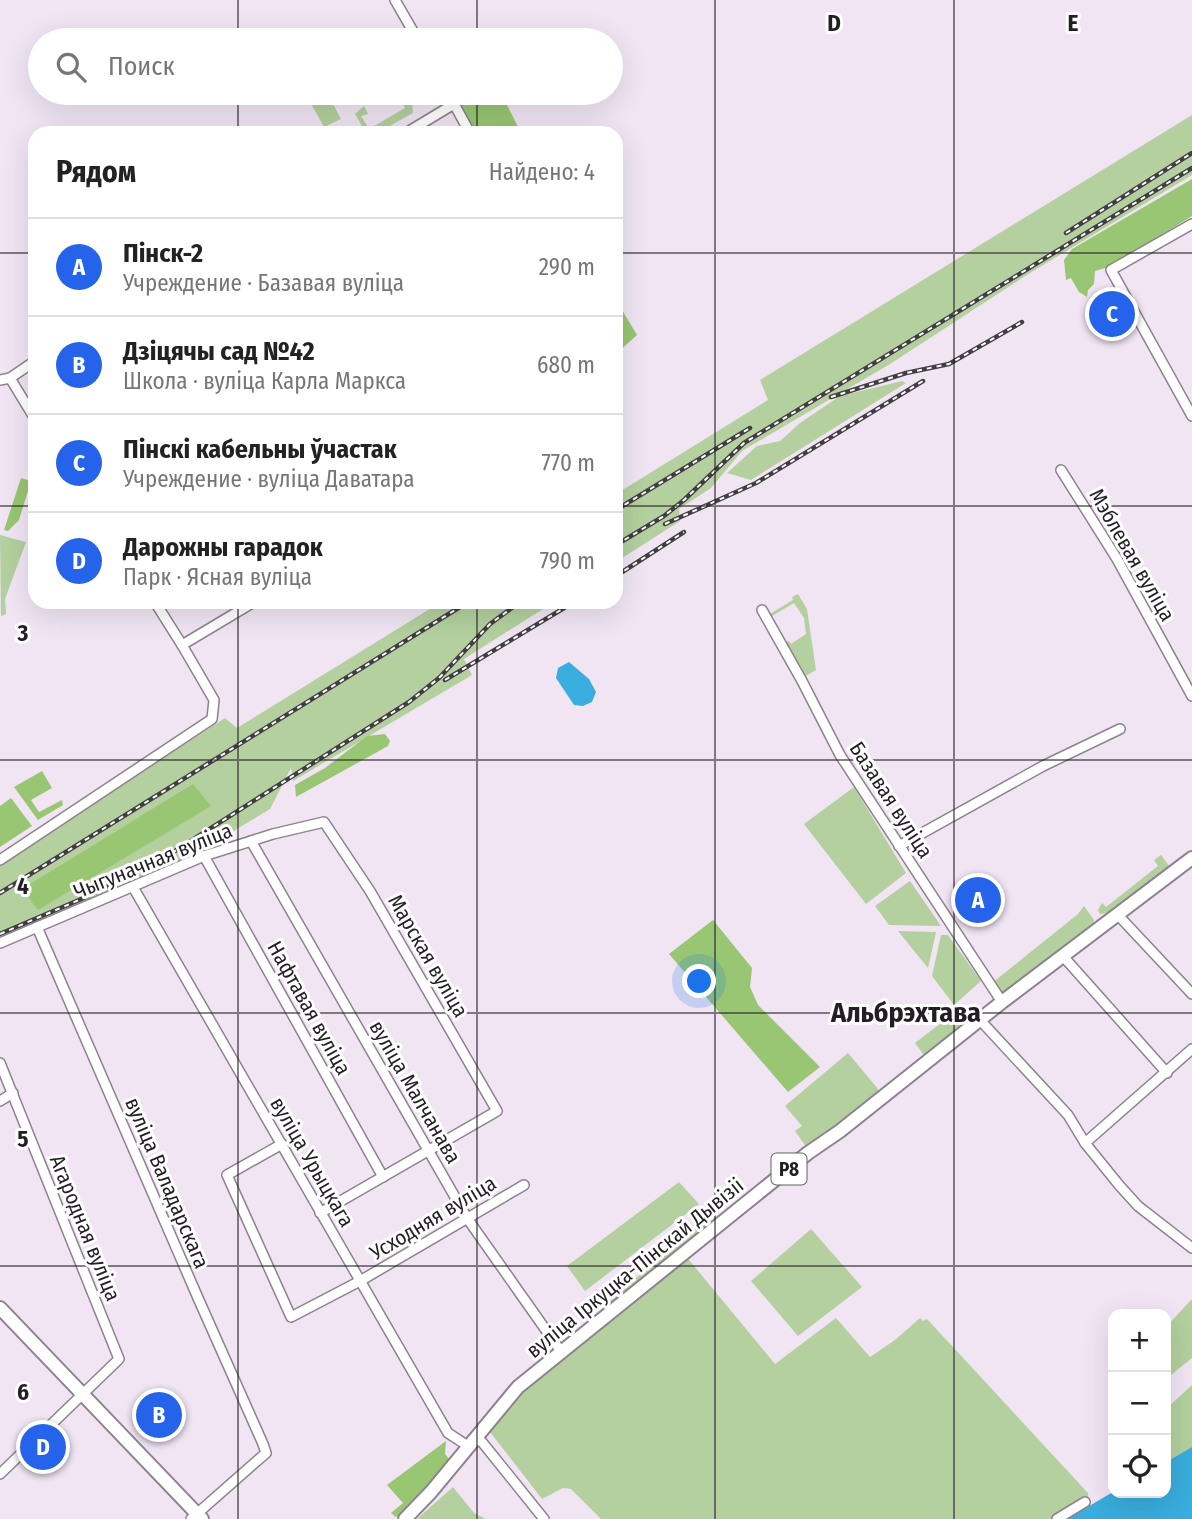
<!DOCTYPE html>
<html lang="ru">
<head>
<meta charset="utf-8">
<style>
	:root { --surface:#fff; --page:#f2f2f2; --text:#222; --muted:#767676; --line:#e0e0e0; --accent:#2563eb }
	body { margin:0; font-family:"Fira Sans Condensed",sans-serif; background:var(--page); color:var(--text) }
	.controls { position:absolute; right:21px; bottom:21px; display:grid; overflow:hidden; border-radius:14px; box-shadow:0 7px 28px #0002 }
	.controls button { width:63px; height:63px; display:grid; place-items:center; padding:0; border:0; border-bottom:2px solid var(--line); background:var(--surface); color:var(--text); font:35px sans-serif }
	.you { position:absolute; left:700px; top:982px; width:24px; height:24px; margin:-18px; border:5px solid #fff; border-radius:50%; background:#1a73e8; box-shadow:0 0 0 10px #1a73e833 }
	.badge { display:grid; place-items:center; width:46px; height:46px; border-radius:50%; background:var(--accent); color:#fff; font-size:23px; font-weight:700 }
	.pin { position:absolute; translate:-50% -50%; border:4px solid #fff; box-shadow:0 2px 7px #0006 }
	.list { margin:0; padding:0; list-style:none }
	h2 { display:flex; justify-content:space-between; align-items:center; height:91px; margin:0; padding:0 28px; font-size:30px }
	h2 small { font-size:23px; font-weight:400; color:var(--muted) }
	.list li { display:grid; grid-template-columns:46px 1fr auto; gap:21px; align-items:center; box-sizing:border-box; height:98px; padding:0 28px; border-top:2px solid var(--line) }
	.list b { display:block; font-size:26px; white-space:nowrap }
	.list p { margin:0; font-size:23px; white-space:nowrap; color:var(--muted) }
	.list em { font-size:23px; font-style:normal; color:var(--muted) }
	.icon { flex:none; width:38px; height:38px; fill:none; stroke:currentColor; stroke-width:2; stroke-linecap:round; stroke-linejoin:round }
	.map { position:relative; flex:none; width:1192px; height:1519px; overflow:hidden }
	.search { position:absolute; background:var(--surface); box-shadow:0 7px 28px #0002; left:28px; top:28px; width:595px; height:77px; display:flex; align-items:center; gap:18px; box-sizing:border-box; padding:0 24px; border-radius:38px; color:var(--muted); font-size:26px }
	.panel { position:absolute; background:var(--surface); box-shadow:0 7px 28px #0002; left:28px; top:126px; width:595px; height:483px; border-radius:21px }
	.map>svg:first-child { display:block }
	.green { fill:#b3d09e }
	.forest { fill:#98c672 }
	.water { fill:#39addd }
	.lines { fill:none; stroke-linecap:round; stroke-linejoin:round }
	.minor-casing { stroke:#8d828f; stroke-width:12 }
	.major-casing { stroke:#8d828f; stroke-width:16 }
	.minor { stroke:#fff; stroke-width:9 }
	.major { stroke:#fff; stroke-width:12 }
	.rail-casing { stroke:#423d43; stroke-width:4.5 }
	.rail { stroke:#fff; stroke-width:2; stroke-dasharray:5; stroke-linecap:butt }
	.grid { fill:none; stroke:#221e23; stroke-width:2; stroke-opacity:0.55 }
	.labels { text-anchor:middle; stroke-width:6; stroke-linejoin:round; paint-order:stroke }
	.shield { fill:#fff; stroke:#646265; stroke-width:2 }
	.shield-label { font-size:19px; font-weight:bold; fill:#221e23 }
	.street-label { font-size:21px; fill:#221e23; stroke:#fff }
	.district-label { font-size:28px; font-weight:bold; fill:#221e23; stroke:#fff }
	.grid-label { font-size:23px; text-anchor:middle; font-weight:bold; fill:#221e23; stroke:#fff; stroke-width:6; stroke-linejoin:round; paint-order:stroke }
</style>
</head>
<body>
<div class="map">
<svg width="1192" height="1519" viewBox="0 0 1192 1519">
	<rect width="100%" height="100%" fill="#f1e5f3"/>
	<!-- green -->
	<g class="green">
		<polygon points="305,93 327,93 341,119 324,127"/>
		<polygon points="399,93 411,93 413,113 377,133 366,133 355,114 364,106 368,114 361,116 369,129 405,108"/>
		<polygon points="1192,115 1192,175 1030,273 890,364 742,451 711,488 679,509 680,521 616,562 616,494 768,400 760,380"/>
		<polygon points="902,381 906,383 751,480 727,473 757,446 780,441 800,423 840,396"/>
		<polygon points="0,535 26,542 5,599 6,614 1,616"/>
		<polygon points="798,594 807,609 816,670 804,677 785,642 789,641 791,644 806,634 804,618 794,603 772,616 770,614 793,600 792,597"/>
		<polygon points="441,602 554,602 464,659 472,675 293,781 291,768 270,809 197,853 142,878 0,936 0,864 225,718 237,728"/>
		<polygon points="854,787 906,873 866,904 804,824"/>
		<polygon points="1161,855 1170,867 1109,913 1100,914 1098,910 1102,903 1106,907 1158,866 1154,860"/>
		<polygon points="910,881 941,926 889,925 875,906"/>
		<polygon points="1084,906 1094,920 1093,926 1008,990 1000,992 992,983 1078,914"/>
		<polygon points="898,931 936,932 928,968"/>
		<polygon points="941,935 948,935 981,981 954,1005 932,976"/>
		<polygon points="954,1013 962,1027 927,1054 923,1054 915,1043"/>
		<polygon points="848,1053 878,1089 878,1094 807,1148 795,1131 802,1126 785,1106"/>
		<polygon points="679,1182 699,1204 585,1291 567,1266"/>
		<polygon points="709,1218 709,1227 611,1305 609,1300"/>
		<polygon points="811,1229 862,1287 798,1336 751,1281"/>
		<polygon points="685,1255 775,1364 836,1318 870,1357 895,1340 920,1318 923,1321 927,1319 1088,1493 1089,1503 1062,1519 601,1519 571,1489 563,1488 542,1499 487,1428 511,1398"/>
		<polygon points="1192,1299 1192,1358 1166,1379 1166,1327"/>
		<polygon points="1192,1385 1192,1447 1166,1462 1166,1409"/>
		<polygon points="453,1487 474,1513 486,1519 417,1519"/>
	</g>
	<!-- forest -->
	<g class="forest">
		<polygon points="454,93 501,93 521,133 474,133"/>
		<polygon points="1192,179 1192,216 1109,267 1095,271 1094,284 1088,290 1087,297 1079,292 1071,278 1066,280 1064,260 1072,249"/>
		<polygon points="616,300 637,335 616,354"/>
		<polygon points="21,478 31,481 19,520 8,531 4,530"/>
		<polygon points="385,734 390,741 388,746 296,797 295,785 325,768 367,736"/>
		<polygon points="42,771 52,788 31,800 39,812 62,800 63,805 38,820 14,787"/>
		<polygon points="193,784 211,806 38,910 22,889"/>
		<polygon points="11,798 32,826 0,847 0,806"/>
		<polygon points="713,920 752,968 750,987 758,1005 820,1067 788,1092 669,954"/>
		<path d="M446,1441L445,1454L450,1460C435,1480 419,1506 396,1517L391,1513L403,1503L387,1485Z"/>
	</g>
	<!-- water -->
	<g class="water">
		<polygon points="569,662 589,679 596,692 592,702 583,706 574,705 556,678 558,668"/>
		<polygon points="1192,1447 1192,1519 1067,1519 1113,1492 1166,1493 1166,1462"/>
	</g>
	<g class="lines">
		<defs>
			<g id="minor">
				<polyline points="395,0 418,40"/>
				<polyline points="448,93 470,133"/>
				<polyline points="406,133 454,104"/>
				<polyline points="1192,224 1111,270 1192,416"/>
				<polyline points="10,378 35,419"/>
				<polyline points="0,380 10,378 35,361"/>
				<polyline points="1061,470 1117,559 1192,696"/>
				<polyline points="155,602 182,645"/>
				<polyline points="762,610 802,681 840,755 1002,1002"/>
				<polyline points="251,841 467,1218 562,1353"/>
				<polyline points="899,846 1043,766 1120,729"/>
				<polyline points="204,856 383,1177"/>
				<polyline points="0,860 212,719 214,700 182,645 254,602"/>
				<polyline points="133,887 448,1433 468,1446"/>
				<polyline points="1117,914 1192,994"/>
				<polyline points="37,927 198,1298 263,1444 266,1453 191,1519"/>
				<polyline points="0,943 204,856 273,834 324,822 370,891 497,1111 320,1213"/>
				<polyline points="1062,955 1167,1073"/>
				<polyline points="980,1020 1068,1115 1085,1143 1119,1185 1138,1206 1192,1248"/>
				<polyline points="0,1063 119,1359 0,1474"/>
				<polyline points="0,1101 13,1093"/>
				<polyline points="1085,1143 1192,1049"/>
				<polyline points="282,1144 227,1175 291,1317 360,1281 524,1185"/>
				<polyline points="473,1439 482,1442 544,1519"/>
				<polyline points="1057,1519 1085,1502"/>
			</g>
			<g id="major">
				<polyline points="0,1308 202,1519"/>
				<polyline points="405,1519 431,1492 518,1387 808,1153 840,1131 1002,1002 1192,858"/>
			</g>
		</defs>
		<!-- minor casing -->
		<use href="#minor" class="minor-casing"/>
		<!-- major casing -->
		<use href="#major" class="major-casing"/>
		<!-- minor -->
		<use href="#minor" class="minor"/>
		<!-- major -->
		<use href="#major" class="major"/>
		<defs>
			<g id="rail">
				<polyline points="1066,233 1192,153"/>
				<polyline points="831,397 906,373 949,364 1022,322"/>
				<polyline points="616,510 750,428"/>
				<polyline points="665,524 756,483 923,381"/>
				<polyline points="616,545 664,516 684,500 744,443 1192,168"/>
				<polyline points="616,576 684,532"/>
				<polyline points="445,680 574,602"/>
				<polyline points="0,893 468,602"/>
				<polyline points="0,934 86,897 153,865 409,702 439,678 490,624 520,602"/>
			</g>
		</defs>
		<!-- rail casing -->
		<use href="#rail" class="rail-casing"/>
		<!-- rail -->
		<use href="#rail" class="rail"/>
	</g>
	<!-- grid -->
	<path class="grid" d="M238,0V40M477,0V40M715,0V1519M954,0V1519M238,93V133M477,93V133M0,253H35M616,253H1192M0,506H35M616,506H1192M238,602V1519M477,602V1519M0,760H1192M0,1013H1192M0,1266H1192"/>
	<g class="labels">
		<!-- shield labels -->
		<rect class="shield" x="771.5" y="1153.5" width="35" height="31" rx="5"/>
		<g class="shield-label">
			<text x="789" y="1176">Р8</text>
		</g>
		<!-- street labels -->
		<g class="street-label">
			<text transform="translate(1132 555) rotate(60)" y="7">Мэблевая вуліца</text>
			<text transform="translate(891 800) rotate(57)" y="7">Базавая вуліца</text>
			<text transform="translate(153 861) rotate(-22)" y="7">Чыгуначная вуліца</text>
			<text transform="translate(428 956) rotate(60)" y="7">Марская вуліца</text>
			<text transform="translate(309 1008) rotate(61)" y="7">Нафтавая вуліца</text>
			<text transform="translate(415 1092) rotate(60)" y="7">вуліца Малчанава</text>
			<text transform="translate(312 1162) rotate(60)" y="7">вуліца Урыцкага</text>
			<text transform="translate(167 1183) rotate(67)" y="7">вуліца Валадарскага</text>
			<text transform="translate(433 1218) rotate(-31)" y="7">Усходняя вуліца</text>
			<text transform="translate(85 1228) rotate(68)" y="7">Агародная вуліца</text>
			<text transform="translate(635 1268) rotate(-39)" y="7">вуліца Іркуцка-Пінскай Дывізіі</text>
		</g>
		<!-- district labels -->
		<g class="district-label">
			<text x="906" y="1022">Альбрэхтава</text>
		</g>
	</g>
	<g class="grid-label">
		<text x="834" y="31">D</text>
		<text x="1073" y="31">E</text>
		<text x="23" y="641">3</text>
		<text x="23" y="894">4</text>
		<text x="23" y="1147">5</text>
		<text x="23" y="1400">6</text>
	</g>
</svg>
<div class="controls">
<button>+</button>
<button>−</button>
<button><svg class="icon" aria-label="locate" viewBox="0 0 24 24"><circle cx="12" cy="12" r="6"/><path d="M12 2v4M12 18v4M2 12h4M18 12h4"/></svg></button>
</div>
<div class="you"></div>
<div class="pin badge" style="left:978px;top:900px">A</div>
<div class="pin badge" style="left:159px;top:1415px">B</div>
<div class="pin badge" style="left:1112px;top:314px">C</div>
<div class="pin badge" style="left:43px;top:1447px">D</div>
<div class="search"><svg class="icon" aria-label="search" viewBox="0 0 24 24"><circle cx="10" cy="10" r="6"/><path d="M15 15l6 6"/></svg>Поиск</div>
<section class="panel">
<h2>Рядом<small>Найдено: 4</small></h2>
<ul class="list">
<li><span class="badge">A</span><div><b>Пінск-2</b><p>Учреждение · Базавая вуліца</p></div><em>290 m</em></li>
<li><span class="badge">B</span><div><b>Дзіцячы сад №42</b><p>Школа · вуліца Карла Маркса</p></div><em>680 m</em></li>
<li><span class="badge">C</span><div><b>Пінскі кабельны ўчастак</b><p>Учреждение · вуліца Даватара</p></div><em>770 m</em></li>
<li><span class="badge">D</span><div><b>Дарожны гарадок</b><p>Парк · Ясная вуліца</p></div><em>790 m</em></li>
</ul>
</section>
</div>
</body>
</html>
